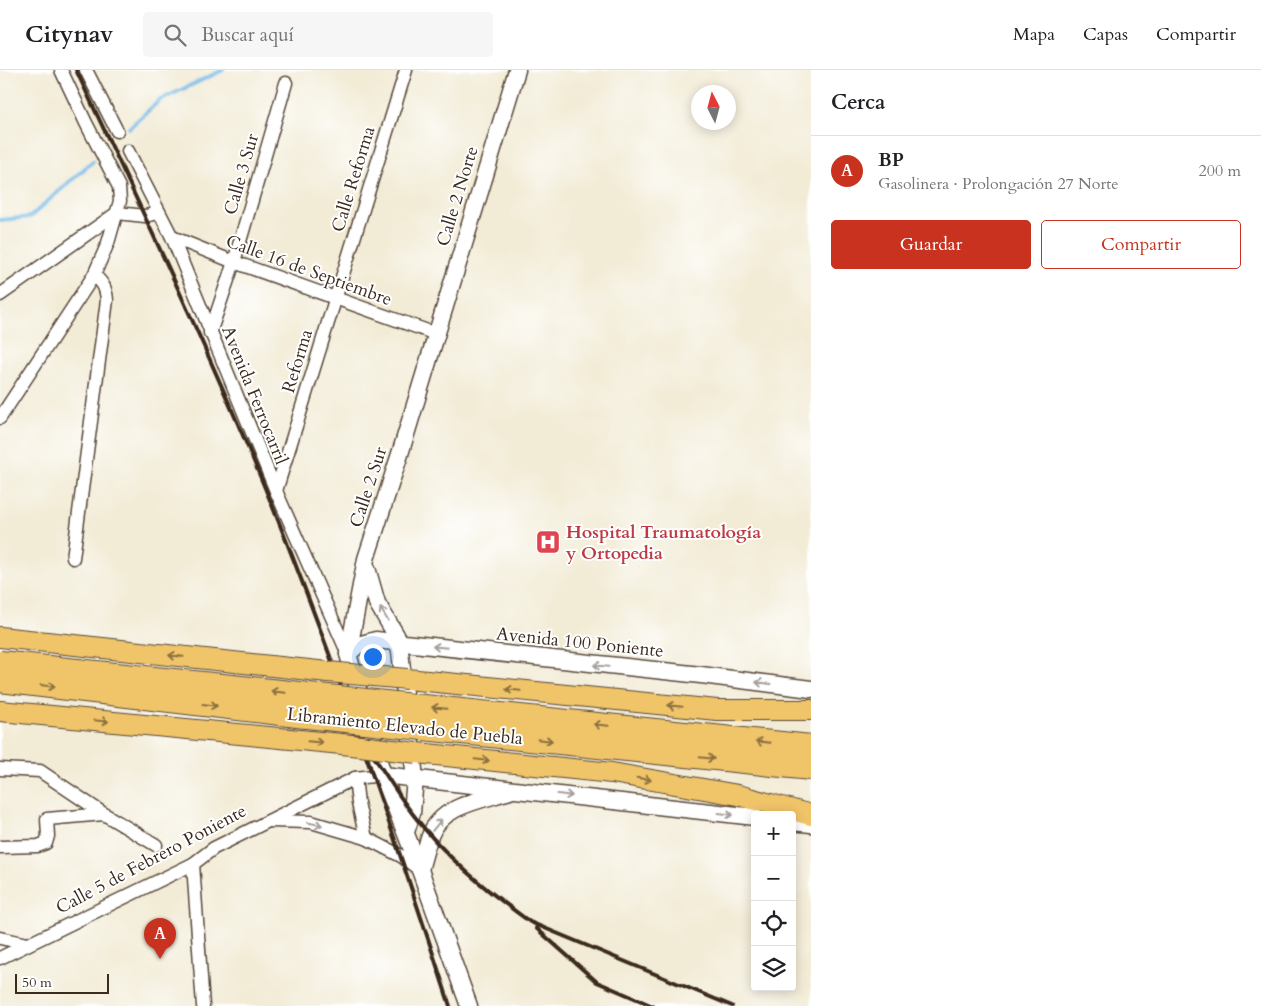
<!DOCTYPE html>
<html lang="es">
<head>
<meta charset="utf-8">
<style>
	:root { --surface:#fff; --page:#f6f6f6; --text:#202124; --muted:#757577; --line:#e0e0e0; --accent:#c8321e }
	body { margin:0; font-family:Cardo,serif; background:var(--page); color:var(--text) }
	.controls { position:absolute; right:15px; bottom:15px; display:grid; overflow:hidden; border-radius:5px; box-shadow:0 2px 12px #0003 }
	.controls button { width:45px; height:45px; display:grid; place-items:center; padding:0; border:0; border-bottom:1px solid var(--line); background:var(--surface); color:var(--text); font:25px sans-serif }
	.compass { position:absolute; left:691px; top:15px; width:45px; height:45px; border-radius:50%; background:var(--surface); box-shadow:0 2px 12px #0003; rotate:354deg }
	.scale { position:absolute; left:15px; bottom:12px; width:94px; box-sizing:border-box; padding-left:5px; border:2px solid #3b2a1e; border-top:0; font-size:14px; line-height:18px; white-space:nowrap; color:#3b2a1e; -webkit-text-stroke:4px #fff; paint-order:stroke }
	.you { position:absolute; left:372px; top:586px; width:18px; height:18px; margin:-12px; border:4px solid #fff; border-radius:50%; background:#1a73e8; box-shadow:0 0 0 8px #1a73e833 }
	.badge { display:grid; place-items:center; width:32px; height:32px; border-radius:50%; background:var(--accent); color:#fff; font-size:16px; font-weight:700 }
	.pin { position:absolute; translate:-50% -41px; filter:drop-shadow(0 1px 2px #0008) }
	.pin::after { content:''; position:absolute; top:26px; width:18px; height:15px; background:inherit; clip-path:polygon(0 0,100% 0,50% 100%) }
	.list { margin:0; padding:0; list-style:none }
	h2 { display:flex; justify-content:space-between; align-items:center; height:65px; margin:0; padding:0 20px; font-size:21px }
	h2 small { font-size:16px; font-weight:400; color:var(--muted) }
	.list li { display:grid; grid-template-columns:32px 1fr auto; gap:15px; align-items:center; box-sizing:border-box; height:70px; padding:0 20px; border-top:1px solid var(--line) }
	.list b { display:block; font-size:19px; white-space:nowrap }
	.list p { margin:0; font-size:16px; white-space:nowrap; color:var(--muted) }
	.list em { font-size:16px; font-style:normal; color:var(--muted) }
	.actions { display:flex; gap:10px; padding:15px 20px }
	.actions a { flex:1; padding:11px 0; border:1px solid var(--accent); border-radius:5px; text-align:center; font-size:18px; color:var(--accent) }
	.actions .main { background:var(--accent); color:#fff }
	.icon { flex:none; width:28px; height:28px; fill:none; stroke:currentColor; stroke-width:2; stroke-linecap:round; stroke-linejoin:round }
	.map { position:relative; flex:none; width:811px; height:936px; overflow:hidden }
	header { display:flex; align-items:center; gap:30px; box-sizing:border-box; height:70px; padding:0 25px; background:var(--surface); border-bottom:1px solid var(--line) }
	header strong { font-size:24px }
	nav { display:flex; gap:28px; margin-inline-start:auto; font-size:18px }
	.search { width:350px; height:45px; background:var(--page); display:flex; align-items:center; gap:12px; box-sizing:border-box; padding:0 18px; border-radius:5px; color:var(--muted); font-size:19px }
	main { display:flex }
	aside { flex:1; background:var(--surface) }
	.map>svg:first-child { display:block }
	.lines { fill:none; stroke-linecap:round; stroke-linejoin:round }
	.stream { stroke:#6eb7e6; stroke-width:4 }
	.minor-casing { stroke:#564739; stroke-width:15 }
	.tertiary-casing { stroke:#564739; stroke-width:19 }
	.primary-casing { stroke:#564739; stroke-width:22 }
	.minor { stroke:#fff; stroke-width:12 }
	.tertiary { stroke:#fff; stroke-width:16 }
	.primary { stroke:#f0c469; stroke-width:20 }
	.rail { stroke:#3b2a1e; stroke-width:4 }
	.primary-bridge-casing { stroke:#564739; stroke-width:22; stroke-linecap:butt }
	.motorway-bridge-casing { stroke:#564739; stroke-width:26; stroke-linecap:butt }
	.primary-bridge { stroke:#f0c469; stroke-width:20 }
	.motorway-bridge { stroke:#f0c469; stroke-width:24 }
	.oneway { stroke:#a79f9a }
	.oneway2 { stroke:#8c6f40 }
	.labels { text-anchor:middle; stroke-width:4; stroke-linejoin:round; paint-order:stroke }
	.street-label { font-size:18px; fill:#3b2a1e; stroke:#fff }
	.health-label { font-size:18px; font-weight:bold; fill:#be3a42; stroke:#fff; text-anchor:start }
</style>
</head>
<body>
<header>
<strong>Citynav</strong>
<div class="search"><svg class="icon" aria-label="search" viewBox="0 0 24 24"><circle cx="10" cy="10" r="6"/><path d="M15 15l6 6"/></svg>Buscar aquí</div>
<nav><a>Mapa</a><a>Capas</a><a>Compartir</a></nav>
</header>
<main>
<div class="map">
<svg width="811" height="936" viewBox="0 0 811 936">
	<rect width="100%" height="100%" fill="#fff"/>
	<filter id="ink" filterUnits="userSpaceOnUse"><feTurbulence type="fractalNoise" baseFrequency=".02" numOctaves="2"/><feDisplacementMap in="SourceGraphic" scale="10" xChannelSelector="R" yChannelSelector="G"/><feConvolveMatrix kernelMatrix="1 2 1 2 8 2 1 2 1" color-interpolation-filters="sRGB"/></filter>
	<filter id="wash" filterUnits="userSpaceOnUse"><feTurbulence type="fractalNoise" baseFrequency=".0096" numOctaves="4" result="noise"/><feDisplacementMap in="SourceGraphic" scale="20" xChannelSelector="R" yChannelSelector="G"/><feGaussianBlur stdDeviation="1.12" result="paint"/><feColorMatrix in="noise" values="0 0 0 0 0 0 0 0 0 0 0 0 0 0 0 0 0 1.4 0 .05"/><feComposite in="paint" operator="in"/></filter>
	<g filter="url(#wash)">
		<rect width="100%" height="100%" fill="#f2ebd5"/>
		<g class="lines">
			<!-- stream -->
			<g class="stream">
				<polyline points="129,58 160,30 223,0"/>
				<polyline points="0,150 30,147 93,91"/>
			</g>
		</g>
	</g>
	<g filter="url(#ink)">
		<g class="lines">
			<defs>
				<g id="minor">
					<polyline points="86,0 117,61"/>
					<polyline points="128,81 172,167 276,421 348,584"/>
					<polyline points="172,167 234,192 436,264"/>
					<polyline points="0,225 117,143 145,146 159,143"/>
					<polyline points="210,263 234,192 286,13"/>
					<polyline points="0,348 94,205 108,173 120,131 119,117 86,53 61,0"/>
					<polyline points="276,421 406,0"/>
					<path d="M73,488L107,230C106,218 103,213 94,205"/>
					<polyline points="0,699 40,701 104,744"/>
					<polyline points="355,708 358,733 366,768"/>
					<polyline points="269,751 311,752 366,768 401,786 420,800"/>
					<polyline points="0,777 38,776 46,773 48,766 47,749 104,744 156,775"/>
					<polyline points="193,794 203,936"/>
					<polyline points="0,868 28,874"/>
					<polyline points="0,888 193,794 214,778 355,708 383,705"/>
				</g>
				<g id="tertiary">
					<polyline points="367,498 377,533 396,565 399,573 415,708 412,743 406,762"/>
					<polyline points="348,584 358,575 376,570 701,605 811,619"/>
					<polyline points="383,705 755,747"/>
					<polyline points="792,752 811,754"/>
					<path d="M420,800C423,789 426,777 430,766C441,735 482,730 510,721"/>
					<polyline points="469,936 420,800 383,705 348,584 366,489 400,384 517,0"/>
				</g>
				<g id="primary">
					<polyline points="0,567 328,602"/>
					<polyline points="407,609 717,640 811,640"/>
					<polyline points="0,641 352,675"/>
					<polyline points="417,683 612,703 738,725 811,745"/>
				</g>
			</defs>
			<!-- minor casing -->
			<use href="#minor" class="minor-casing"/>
			<!-- tertiary casing -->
			<use href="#tertiary" class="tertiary-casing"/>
			<!-- primary casing -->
			<use href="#primary" class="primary-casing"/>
			<!-- minor -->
			<use href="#minor" class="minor"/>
			<!-- tertiary -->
			<use href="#tertiary" class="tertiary"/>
			<!-- primary -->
			<use href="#primary" class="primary"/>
			<!-- rail -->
			<g class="rail">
				<path d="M76,0C143,142 210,284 270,430C337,596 395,766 450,936"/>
				<path d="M365,674C381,696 395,721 412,743C444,786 487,821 530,852L732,936"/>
				<polyline points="536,858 597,912 653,936"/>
			</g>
			<defs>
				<g id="primary-bridge">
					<polyline points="328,602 407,609"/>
					<polyline points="352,675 417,683"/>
				</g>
				<g id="motorway-bridge">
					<polyline points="0,593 811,677"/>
					<polyline points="0,610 297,645 811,698"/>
				</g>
			</defs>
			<!-- primary-bridge casing -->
			<use href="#primary-bridge" class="primary-bridge-casing"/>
			<!-- motorway-bridge casing -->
			<use href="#motorway-bridge" class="motorway-bridge-casing"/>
			<!-- primary-bridge -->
			<use href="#primary-bridge" class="primary-bridge"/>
			<!-- motorway-bridge -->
			<use href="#motorway-bridge" class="motorway-bridge"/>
		</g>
		<!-- one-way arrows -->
		<defs><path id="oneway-shaft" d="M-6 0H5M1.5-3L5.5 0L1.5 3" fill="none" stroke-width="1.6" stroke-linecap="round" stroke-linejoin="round" transform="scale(1.25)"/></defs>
		<g class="oneway">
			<use href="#oneway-shaft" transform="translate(384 544) rotate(-121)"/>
			<use href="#oneway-shaft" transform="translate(440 577) rotate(-175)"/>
			<use href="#oneway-shaft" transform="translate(601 596) rotate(-174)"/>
			<use href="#oneway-shaft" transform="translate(763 613) rotate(-173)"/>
			<use href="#oneway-shaft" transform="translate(565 725) rotate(7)"/>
			<use href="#oneway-shaft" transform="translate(726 744) rotate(7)"/>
			<use href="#oneway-shaft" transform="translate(315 754) rotate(12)"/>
			<use href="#oneway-shaft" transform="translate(437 755) rotate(-51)"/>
		</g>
		<g class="oneway2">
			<use href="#oneway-shaft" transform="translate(176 586) rotate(-174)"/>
			<use href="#oneway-shaft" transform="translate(48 616) rotate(7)"/>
			<use href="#oneway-shaft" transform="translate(513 620) rotate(-174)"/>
			<use href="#oneway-shaft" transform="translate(278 622) rotate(-174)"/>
			<use href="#oneway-shaft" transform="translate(210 635) rotate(7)"/>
			<use href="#oneway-shaft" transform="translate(675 636) rotate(-174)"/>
			<use href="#oneway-shaft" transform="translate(439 638) rotate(-174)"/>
			<use href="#oneway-shaft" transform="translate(101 651) rotate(5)"/>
			<use href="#oneway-shaft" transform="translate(601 655) rotate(-174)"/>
			<use href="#oneway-shaft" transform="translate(545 670) rotate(6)"/>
			<use href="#oneway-shaft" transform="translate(315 672) rotate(5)"/>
			<use href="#oneway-shaft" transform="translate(763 672) rotate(-174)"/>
			<use href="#oneway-shaft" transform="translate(707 688) rotate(6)"/>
			<use href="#oneway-shaft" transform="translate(482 690) rotate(6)"/>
			<use href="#oneway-shaft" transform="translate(644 709) rotate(10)"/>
		</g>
	</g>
	<!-- icons -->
	<defs>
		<symbol id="hospital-square" viewBox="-11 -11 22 22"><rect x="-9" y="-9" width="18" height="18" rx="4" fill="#e0444e" stroke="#fff"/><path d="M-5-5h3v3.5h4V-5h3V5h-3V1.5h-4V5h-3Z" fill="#fff"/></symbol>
	</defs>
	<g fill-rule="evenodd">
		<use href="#hospital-square" x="534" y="458" width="28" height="28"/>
	</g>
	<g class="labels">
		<!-- street labels -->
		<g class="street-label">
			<text transform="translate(241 104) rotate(-74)" y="6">Calle 3 Sur</text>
			<text transform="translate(353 109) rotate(-73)" y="6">Calle Reforma</text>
			<text transform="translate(457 126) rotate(-73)" y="6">Calle 2 Norte</text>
			<text transform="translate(309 200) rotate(20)" y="6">Calle 16 de Septiembre</text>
			<text transform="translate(297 291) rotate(-73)" y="6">Reforma</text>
			<text transform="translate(255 325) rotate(68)" y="6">Avenida Ferrocarril</text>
			<text transform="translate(368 417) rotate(-72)" y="6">Calle 2 Sur</text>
			<text transform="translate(580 572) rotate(6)" y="6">Avenida 100 Poniente</text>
			<text transform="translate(405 656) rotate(6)" y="6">Libramiento Elevado de Puebla</text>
			<text transform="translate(151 789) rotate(-28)" y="6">Calle 5 de Febrero Poniente</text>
		</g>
		<!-- health labels -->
		<g class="health-label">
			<text x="566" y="468">Hospital Traumatología<tspan x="566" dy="21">y Ortopedia</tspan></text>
		</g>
	</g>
</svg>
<div class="controls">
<button>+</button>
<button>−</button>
<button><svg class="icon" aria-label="locate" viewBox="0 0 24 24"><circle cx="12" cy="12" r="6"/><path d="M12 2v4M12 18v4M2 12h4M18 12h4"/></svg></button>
<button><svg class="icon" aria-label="layers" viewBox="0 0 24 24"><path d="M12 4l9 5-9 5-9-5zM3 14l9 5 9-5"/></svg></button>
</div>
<svg class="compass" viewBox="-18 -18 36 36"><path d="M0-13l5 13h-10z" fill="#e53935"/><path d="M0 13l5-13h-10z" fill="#757577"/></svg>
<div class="scale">50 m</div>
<div class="you"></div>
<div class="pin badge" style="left:160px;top:889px">A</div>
</div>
<aside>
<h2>Cerca<small></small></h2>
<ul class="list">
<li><span class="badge">A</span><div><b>BP</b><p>Gasolinera · Prolongación 27 Norte</p></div><em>200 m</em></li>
</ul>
<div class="actions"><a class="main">Guardar</a><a>Compartir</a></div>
</aside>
</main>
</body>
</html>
